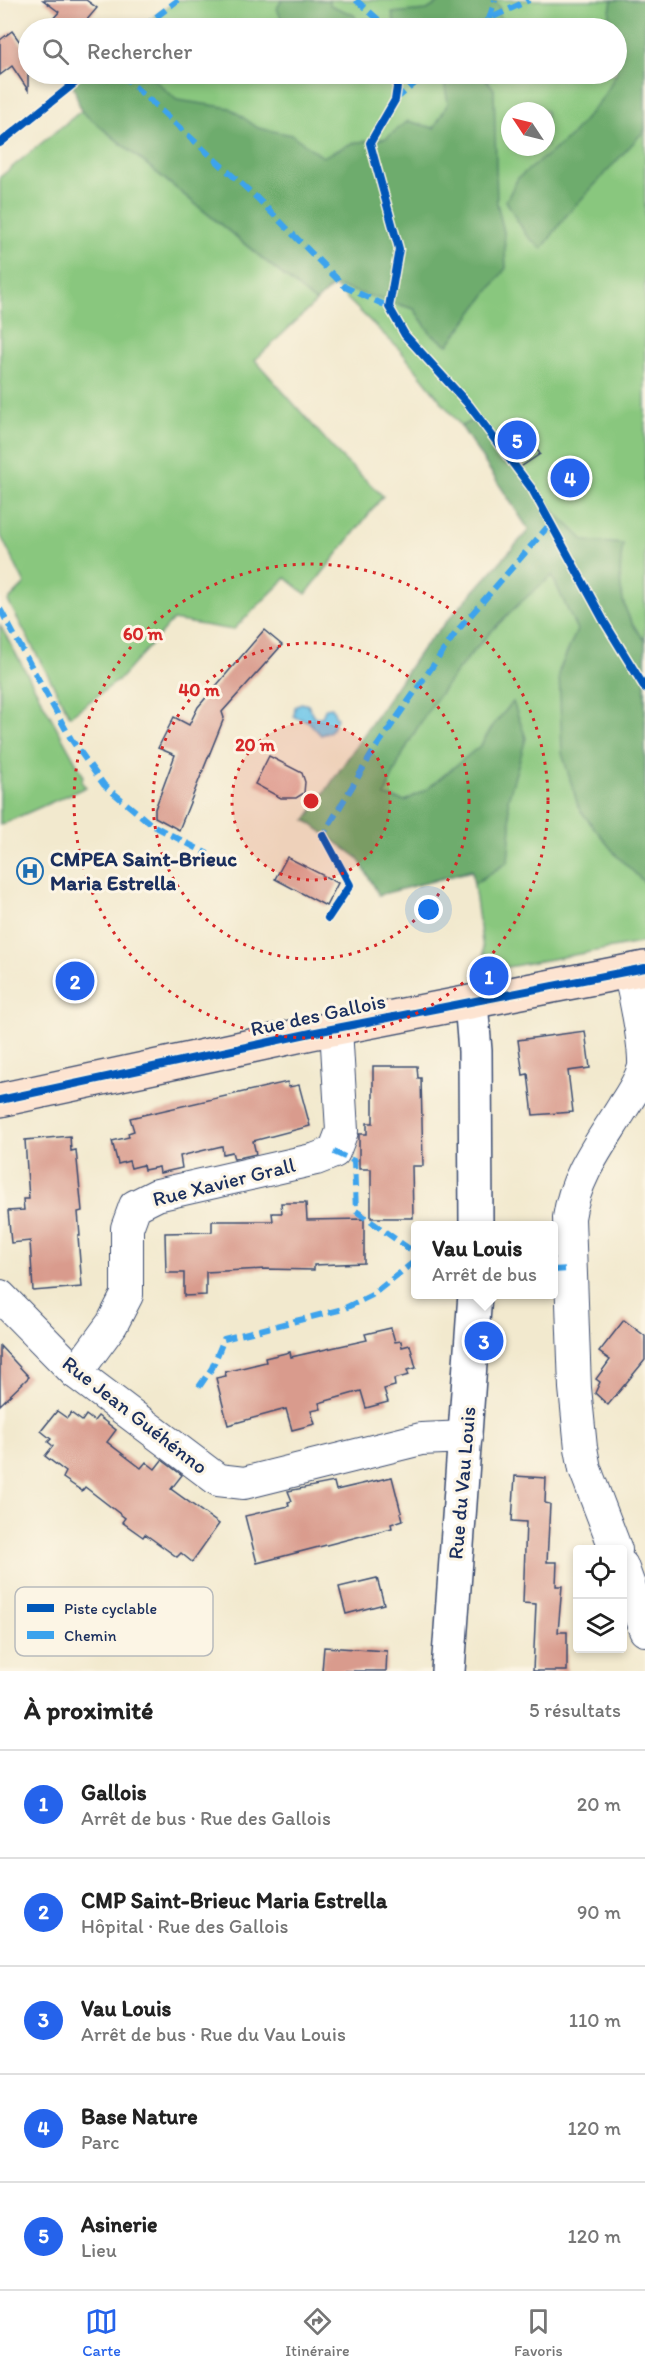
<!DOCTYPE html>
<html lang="fr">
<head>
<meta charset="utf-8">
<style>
	:root { --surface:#fff; --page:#f6f6f6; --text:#222; --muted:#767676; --line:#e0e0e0; --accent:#2563eb }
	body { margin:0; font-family:Itim,sans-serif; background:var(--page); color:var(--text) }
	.controls { position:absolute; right:18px; bottom:18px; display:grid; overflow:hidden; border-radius:6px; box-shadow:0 3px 9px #0003 }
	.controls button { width:54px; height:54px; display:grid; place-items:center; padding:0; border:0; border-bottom:2px solid var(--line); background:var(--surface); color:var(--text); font:30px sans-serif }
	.compass { position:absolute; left:501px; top:102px; width:54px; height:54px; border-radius:50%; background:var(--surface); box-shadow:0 3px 9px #0003; rotate:305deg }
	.you { position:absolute; left:429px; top:910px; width:21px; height:21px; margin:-15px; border:4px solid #fff; border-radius:50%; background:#1a73e8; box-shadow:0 0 0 9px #1a73e833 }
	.badge { display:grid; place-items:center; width:39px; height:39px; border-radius:50%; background:var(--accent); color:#fff; font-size:20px; font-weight:700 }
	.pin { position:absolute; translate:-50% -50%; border:3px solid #fff; box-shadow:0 2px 6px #0006 }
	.popup { position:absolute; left:411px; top:1221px; width:147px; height:78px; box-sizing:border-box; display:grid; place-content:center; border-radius:6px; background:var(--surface); filter:drop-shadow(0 2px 4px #0005); font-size:20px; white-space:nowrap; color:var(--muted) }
	.popup b { font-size:22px; color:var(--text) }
	.popup::after { content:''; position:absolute; left:50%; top:100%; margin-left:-12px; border:12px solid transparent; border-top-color:var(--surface) }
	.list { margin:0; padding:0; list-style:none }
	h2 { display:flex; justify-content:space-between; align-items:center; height:78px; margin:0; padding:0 24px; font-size:26px }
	h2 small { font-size:20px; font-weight:400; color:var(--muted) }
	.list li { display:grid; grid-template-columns:39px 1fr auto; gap:18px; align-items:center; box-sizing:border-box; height:108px; padding:0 24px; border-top:2px solid var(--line) }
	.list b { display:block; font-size:22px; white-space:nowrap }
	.list p { margin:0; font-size:20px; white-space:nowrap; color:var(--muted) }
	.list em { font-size:20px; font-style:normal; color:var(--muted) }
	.icon { flex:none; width:33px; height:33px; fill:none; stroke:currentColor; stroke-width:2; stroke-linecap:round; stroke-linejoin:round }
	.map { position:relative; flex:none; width:645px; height:1671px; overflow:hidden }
	.search { position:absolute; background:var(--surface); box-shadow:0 3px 9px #0003; left:18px; right:18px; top:18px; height:66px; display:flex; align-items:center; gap:15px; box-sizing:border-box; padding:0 21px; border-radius:33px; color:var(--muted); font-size:22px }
	.sheet { height:618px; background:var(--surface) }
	nav { display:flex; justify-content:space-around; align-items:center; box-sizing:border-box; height:84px; border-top:2px solid var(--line); background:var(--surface); font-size:16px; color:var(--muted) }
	nav a { display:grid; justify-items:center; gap:3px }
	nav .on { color:var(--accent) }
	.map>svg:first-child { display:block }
	.green { fill:#89c77e; stroke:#527b6e; stroke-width:1.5; fill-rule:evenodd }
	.forest { fill:#6eac6d; stroke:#446e66; stroke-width:1.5 }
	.water { fill:#6bc5e9; stroke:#437aa4; stroke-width:1.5 }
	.building { fill:#d99b8d }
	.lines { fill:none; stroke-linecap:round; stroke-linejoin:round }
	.minor-casing { stroke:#3b4b6f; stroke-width:34 }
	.tertiary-casing { stroke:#3b4b6f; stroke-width:36 }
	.secondary-casing { stroke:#3b4b6f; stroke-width:36 }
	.minor { stroke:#fff; stroke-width:32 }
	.tertiary { stroke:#fff; stroke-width:33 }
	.secondary { stroke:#fde4d1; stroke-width:33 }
	.quiet { stroke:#3da3ed; stroke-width:6; stroke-dasharray:12 6; stroke-linecap:butt }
	.cycleway-casing { stroke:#fcf5e5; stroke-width:11 }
	.cycleway { stroke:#0057b8; stroke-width:8 }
	.ring { fill:none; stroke:#d62828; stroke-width:3; stroke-dasharray:3 6 }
	.labels { text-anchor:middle; stroke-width:6; stroke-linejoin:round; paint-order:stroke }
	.poi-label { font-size:21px; font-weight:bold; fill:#1b2f5e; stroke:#fcf5e5; text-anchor:start }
	.street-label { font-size:21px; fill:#1b2f5e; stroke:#fcf5e5 }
	.key { fill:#fcf5e5; stroke:#b8babc; stroke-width:1.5 }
	.key-label { font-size:16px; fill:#1b2f5e }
	.centre { fill:#d62828; stroke:#fcf5e5; stroke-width:3 }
	.ring-label { font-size:18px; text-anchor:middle; font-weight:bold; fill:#d62828; stroke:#fcf5e5; stroke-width:6; stroke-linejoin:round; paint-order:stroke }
</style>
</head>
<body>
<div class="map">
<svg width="645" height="1671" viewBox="0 0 645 1671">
	<rect width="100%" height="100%" fill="#fcf5e5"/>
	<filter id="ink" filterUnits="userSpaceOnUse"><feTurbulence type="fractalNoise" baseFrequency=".0167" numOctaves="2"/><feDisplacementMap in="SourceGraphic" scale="12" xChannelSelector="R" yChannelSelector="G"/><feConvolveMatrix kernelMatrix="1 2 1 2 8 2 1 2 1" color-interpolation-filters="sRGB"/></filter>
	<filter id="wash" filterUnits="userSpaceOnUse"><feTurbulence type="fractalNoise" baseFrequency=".008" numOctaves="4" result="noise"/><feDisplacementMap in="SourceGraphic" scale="24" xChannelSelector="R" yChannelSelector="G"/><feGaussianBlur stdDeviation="1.35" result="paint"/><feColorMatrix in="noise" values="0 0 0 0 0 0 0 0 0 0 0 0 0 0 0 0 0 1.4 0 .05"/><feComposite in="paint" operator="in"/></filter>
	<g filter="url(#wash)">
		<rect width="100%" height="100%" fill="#f2e9ce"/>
		<!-- green -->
		<g class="green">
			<path d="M177,0H645V942L486,971L472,871L379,895L358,858L306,820L422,649L529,530L461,426L400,350L334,286L322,296L82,74H616V28H140ZM510,111H546V147H510Z"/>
			<polygon points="81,111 316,302 255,360 340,456 383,496 306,594 286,578 233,630 173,620 120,679 70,716 8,601 25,584 0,534 0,177"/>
			<polygon points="0,625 83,775 82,783 86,787 0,825"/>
		</g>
		<!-- forest -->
		<g class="forest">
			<polygon points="282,0 329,0 330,5 354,15 360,25 359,28 285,28 277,8"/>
			<polygon points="443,0 493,0 499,6 500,24 489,28 396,28 392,13 427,10"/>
			<polygon points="612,0 645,0 645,130 566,216 542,249 526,235 506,201 518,178 570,137 604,96 616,74 616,28 607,28"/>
			<polygon points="82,74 148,74 177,100 230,108 258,128 292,135 323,157 352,143 386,138 408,121 434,128 448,103 443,76 434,74 482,74 494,89 497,203 504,232 506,268 448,345 431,334 414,309 333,285 316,302 81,111 72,81"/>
			<path d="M473,420L557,514L585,541L623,544C617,581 619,612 645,640V883L617,856L579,809L562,753L559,671L577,630L552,576C484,629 413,715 385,796L405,801L427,789L481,745L494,724L513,702L526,738L508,800L511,827L508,862L474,884L472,870L379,895L358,858L306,820L422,649L529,530L461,426Z"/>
		</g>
		<!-- water -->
		<polygon class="water" points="301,703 308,705 314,717 322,717 326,708 332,707 337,719 331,731 321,735 308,721 294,717 295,707"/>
		<g id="blocks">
			<!-- building -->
			<g class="building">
				<polygon points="43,0 86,0 97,8 80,28 45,28 59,12"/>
				<polygon points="12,31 28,53 28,90 12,66 0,75 0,40"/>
				<polygon points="523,428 540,454 519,468 501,442"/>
				<polygon points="264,630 282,645 222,712 224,718 179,830 155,817 155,809 175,755 158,748 174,717 189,725 198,707"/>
				<polygon points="269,756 302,773 305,782 304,793 296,798 281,798 255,784"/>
				<polygon points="287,857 338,883 326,906 275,879"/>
				<polygon points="585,1031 590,1068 568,1071 573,1112 533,1115 528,1074 523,1075 518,1040"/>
				<polygon points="373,1066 417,1066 418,1078 421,1078 423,1166 412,1166 413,1218 371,1218 371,1169 359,1169 359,1134 367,1134 367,1123 373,1123"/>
				<polygon points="287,1082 289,1087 299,1085 310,1126 253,1141 256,1154 234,1159 232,1152 223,1154 222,1146 180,1156 182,1168 160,1173 159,1167 144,1170 143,1165 131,1168 129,1161 118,1164 112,1141 129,1137 128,1133 134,1131 130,1118"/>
				<polygon points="70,1136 71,1151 76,1150 82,1211 78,1212 80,1236 78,1236 82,1287 33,1291 30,1241 11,1243 8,1211 24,1210 23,1199 29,1199 25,1140"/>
				<polygon points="281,1203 306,1203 307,1220 364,1219 364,1263 314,1265 314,1270 265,1269 206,1272 206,1295 184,1296 184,1273 166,1273 165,1233 212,1232 212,1221 273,1221 272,1213 282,1213"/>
				<polygon points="624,1320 645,1336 645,1360 608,1405 595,1393 600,1382 596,1379 610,1360 599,1352"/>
				<polygon points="391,1328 395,1342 401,1341 402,1347 410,1345 416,1368 407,1370 409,1375 394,1379 395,1386 384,1389 388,1402 366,1408 361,1391 319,1403 321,1409 311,1411 315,1424 292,1430 286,1409 228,1425 216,1378 226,1376 225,1372 266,1362 265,1358 290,1352 291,1357 367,1340 365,1334"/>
				<polygon points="0,1346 29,1377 0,1405"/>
				<polygon points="57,1411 67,1418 71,1413 82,1421 86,1415 94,1421 98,1416 116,1430 107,1442 141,1468 146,1462 155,1469 162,1460 182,1475 171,1489 219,1524 192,1562 181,1553 177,1557 145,1534 143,1537 122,1522 125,1518 85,1487 82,1491 63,1478 66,1472 45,1456 53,1446 48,1442 51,1439 41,1431"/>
				<polygon points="515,1476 546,1478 545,1503 550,1504 547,1562 557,1562 556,1586 562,1586 558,1632 567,1632 567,1671 533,1671 536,1604 523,1603 526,1522 512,1521"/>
				<polygon points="392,1477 403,1520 391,1524 392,1528 257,1563 245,1516 289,1506 288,1502 292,1501 288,1491 334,1482 336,1490"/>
				<polygon points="377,1578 384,1604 346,1614 339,1587"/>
				<polygon points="324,1647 387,1651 386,1671 322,1671"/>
			</g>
		</g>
	</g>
	<g filter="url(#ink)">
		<use href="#blocks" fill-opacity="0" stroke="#3b4b6f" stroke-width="1.5"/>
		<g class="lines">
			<defs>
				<g id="minor">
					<polyline points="0,1296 76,1373 218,1480 244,1483 421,1439 466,1437"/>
					<polyline points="76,1373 112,1324 127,1295 127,1228 135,1206 157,1195 316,1159 334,1152 342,1131 336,1028"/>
					<path d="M616,1550L585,1469L581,1448L575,1388L569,1218C575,1176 601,1143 623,1107C631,1095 640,1081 644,1067C645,1044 635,995 629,971"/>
					<polyline points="622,1566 645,1630"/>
				</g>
				<g id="tertiary">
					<polyline points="471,1002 475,1051 476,1226"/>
					<polyline points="448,1671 475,1294"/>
				</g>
				<polyline id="secondary" points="0,1100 311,1033 645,968"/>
			</defs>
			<!-- minor casing -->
			<use href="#minor" class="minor-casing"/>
			<!-- tertiary casing -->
			<use href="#tertiary" class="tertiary-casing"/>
			<!-- secondary casing -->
			<use href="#secondary" class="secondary-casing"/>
			<!-- minor -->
			<use href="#minor" class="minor"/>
			<!-- tertiary -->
			<use href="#tertiary" class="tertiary"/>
			<!-- secondary -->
			<use href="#secondary" class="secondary"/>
			<!-- quiet -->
			<g class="quiet">
				<polyline points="356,0 388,28"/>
				<polyline points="489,19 495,0"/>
				<polyline points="142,28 178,0"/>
				<polyline points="479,28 489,19 529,0"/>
				<polyline points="121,74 257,198 345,287 389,307"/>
				<polyline points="395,100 426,74"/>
				<polyline points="0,609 71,739 104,785 152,825 208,854"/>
				<polyline points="325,840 323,835 373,752 457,631 551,523"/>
				<polyline points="334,1152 354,1161 356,1211 415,1253"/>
				<polyline points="553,1270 570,1269"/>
				<polyline points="199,1387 212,1368 224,1339 343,1309 372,1295 415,1261"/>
			</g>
			<defs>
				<g id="cycleway">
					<polyline points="399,74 395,100 370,143 399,249 389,307 405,335 469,405 532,489 605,623 645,688"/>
					<polyline points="0,143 86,74"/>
					<polyline points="323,835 350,885 328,918"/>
					<polyline points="0,1100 311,1033 645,968"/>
				</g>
			</defs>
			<!-- cycleway casing -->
			<use href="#cycleway" class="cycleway-casing"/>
			<!-- cycleway -->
			<use href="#cycleway" class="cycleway"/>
		</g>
	</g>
	<!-- distance rings -->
	<circle cx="311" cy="801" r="79" fill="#d62828" fill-opacity=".12"/>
	<g class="ring">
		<circle cx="311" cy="801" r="79"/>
		<circle cx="311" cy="801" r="158"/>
		<circle cx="311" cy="801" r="237"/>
	</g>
	<!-- icons -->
	<defs>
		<symbol id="hospital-ring" viewBox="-11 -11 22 22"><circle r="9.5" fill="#fcf5e5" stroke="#1f6fb2" stroke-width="1.5"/><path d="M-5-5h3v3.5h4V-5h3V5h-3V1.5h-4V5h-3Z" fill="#1f6fb2"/></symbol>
	</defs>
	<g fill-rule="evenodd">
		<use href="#hospital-ring" x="15" y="856" width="30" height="30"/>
	</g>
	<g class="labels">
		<!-- poi labels -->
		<g class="poi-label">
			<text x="50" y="866">CMPEA Saint-Brieuc<tspan x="50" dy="24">Maria Estrella</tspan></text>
		</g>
		<!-- street labels -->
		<g class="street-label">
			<text transform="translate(318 1015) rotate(-12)" y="7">Rue des Gallois</text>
			<text transform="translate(224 1182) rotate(-14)" y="7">Rue Xavier Grall</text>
			<text transform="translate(135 1415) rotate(38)" y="7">Rue Jean Guéhénno</text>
			<text transform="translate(462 1483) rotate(-85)" y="7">Rue du Vau Louis</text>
		</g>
	</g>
	<!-- legend -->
	<rect x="15" y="1587" width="198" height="69" rx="9" class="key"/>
	<rect x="27" y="1604" width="27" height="8" fill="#0057b8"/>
	<rect x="27" y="1631" width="27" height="8" fill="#3da3ed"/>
	<g class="key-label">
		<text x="64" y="1614">Piste cyclable</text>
		<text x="64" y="1641">Chemin</text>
	</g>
	<circle cx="311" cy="801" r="9" class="centre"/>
	<g class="ring-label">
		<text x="143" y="640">60 m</text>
		<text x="199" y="696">40 m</text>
		<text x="255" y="751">20 m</text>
	</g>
</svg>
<div class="controls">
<button><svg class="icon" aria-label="locate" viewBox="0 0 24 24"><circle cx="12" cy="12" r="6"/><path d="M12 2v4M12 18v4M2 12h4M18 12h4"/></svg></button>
<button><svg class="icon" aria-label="layers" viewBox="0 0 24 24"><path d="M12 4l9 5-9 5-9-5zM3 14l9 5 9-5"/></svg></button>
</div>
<svg class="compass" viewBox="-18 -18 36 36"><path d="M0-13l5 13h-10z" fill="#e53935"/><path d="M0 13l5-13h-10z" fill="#767676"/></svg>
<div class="you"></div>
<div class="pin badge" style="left:489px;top:976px">1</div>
<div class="pin badge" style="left:75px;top:981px">2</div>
<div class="pin badge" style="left:484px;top:1341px">3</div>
<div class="popup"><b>Vau Louis</b>Arrêt de bus</div>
<div class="pin badge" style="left:570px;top:478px">4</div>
<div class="pin badge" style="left:517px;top:440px">5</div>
<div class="search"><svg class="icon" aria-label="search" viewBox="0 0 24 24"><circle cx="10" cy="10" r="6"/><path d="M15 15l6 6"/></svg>Rechercher</div>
</div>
<section class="sheet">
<h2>À proximité<small>5 résultats</small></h2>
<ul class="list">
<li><span class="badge">1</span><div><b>Gallois</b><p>Arrêt de bus · Rue des Gallois</p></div><em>20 m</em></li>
<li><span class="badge">2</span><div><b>CMP Saint-Brieuc Maria Estrella</b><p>Hôpital · Rue des Gallois</p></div><em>90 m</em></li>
<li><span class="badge">3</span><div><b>Vau Louis</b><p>Arrêt de bus · Rue du Vau Louis</p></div><em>110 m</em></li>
<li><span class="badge">4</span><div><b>Base Nature</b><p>Parc</p></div><em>120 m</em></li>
<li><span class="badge">5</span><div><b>Asinerie</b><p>Lieu</p></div><em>120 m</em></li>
</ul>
</section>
<nav>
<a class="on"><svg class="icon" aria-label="map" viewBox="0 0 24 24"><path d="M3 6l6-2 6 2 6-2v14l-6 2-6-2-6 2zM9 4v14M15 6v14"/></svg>Carte</a>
<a><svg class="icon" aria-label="directions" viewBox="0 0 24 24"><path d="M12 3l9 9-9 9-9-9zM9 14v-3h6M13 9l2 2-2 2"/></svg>Itinéraire</a>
<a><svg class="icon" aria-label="saved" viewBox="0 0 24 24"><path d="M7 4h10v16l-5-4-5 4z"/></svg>Favoris</a>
</nav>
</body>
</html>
